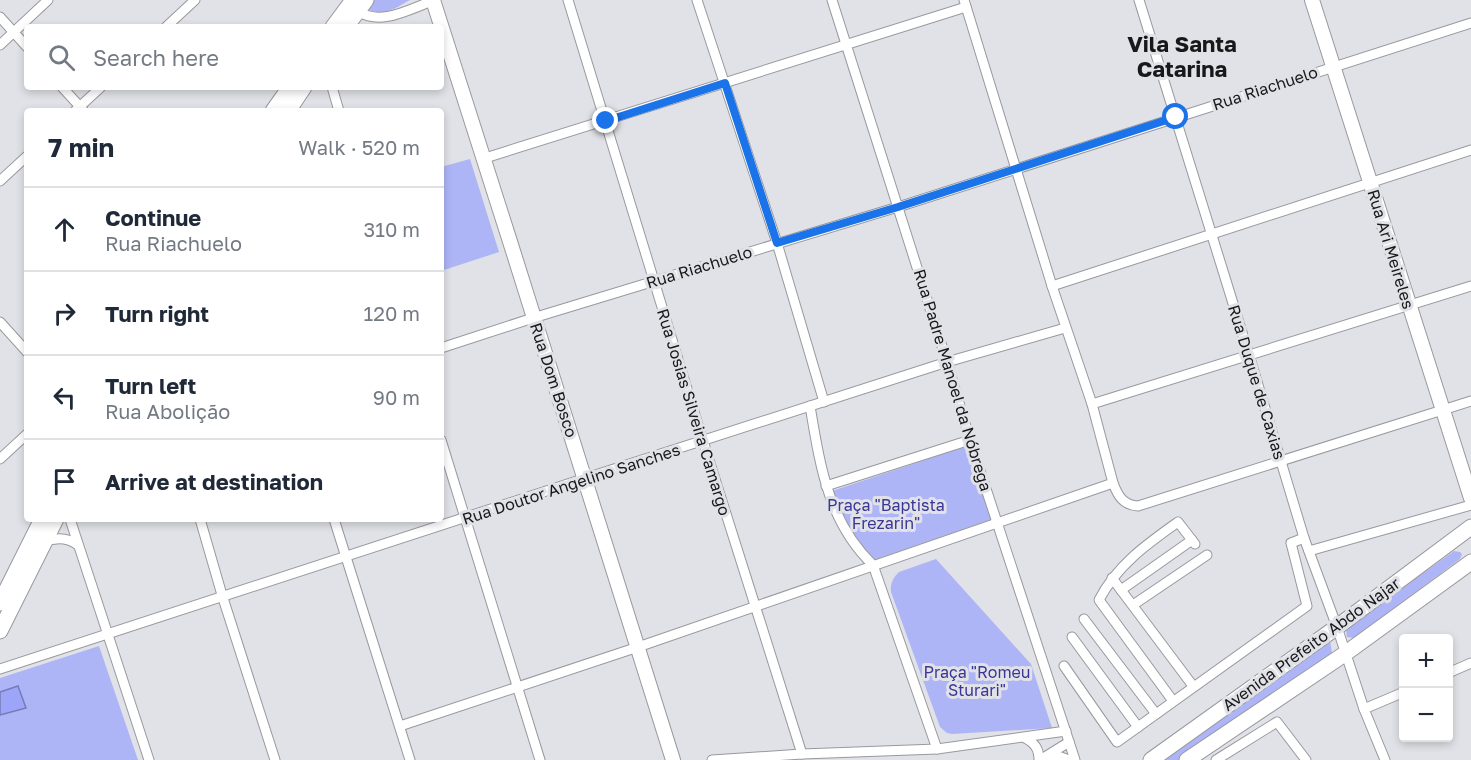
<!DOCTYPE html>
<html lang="en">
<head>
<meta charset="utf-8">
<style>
	:root { --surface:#fff; --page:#f6f6f7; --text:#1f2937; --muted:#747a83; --line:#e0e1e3 }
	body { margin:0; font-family:"Golos Text",sans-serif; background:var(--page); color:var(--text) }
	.controls { position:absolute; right:18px; bottom:18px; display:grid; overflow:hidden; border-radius:6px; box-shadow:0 3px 9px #0003 }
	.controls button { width:54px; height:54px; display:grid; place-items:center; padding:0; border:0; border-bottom:2px solid var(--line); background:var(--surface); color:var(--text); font:30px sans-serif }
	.stop { position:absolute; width:18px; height:18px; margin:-14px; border:4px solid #1a73e8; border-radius:50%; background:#fff }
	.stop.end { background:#1a73e8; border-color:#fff; box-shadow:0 2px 6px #0008 }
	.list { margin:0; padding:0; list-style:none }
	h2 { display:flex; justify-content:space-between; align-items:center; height:78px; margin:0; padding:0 24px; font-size:26px }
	h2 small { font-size:20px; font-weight:400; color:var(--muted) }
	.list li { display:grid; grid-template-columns:39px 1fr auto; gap:18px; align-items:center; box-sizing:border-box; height:84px; padding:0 24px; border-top:2px solid var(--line) }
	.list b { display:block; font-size:22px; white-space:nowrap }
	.list p { margin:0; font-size:20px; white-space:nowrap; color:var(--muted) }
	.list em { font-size:20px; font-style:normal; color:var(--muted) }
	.icon { flex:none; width:33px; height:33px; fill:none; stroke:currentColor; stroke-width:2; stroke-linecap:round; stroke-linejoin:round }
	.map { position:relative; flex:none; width:1471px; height:760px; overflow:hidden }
	.search { position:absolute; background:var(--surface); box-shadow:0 3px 9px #0003; left:24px; top:24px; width:420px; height:66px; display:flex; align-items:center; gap:15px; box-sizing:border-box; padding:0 21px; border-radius:6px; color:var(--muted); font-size:22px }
	.panel { position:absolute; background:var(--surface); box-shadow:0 3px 9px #0003; left:24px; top:108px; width:420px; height:414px; border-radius:6px }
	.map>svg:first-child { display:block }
	.green { fill:#adb5f6 }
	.water { fill:#9da5f9; stroke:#757bb6; stroke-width:1.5 }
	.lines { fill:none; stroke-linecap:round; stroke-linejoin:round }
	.street-casing { stroke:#98999e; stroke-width:11 }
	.secondary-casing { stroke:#98999e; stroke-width:16 }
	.primary-casing { stroke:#98999e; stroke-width:17 }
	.street { stroke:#fff; stroke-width:9 }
	.secondary { stroke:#fff; stroke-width:14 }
	.primary { stroke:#fff; stroke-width:15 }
	.route { stroke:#1a73e8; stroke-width:8 }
	.labels { text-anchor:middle; stroke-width:6; stroke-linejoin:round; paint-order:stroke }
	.street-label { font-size:16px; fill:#18181a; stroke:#e1e2e7 }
	.park-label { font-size:16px; fill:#3a3695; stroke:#e1e2e7 }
	.district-label { font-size:22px; font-weight:bold; fill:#18181a; stroke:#e1e2e7 }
</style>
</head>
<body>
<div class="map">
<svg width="1471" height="760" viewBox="0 0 1471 760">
	<rect width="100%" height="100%" fill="#e1e2e7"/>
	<!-- green -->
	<g class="green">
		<path d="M372,0H410C394,9 384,17 366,9Z"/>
		<polygon points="470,159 499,252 441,271 441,167"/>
		<polygon points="967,446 993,519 873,560 847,528 832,491"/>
		<polygon points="1454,551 1460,552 1462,554 1460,559 1354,638 1347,637 1346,630 1348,627"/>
		<path d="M936,559L1031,664L1052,728L952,734L947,733L940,727L891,592C890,583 893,578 899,572Z"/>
		<polygon points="1330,641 1332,653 1180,760 1164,760"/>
		<polygon points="99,646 138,760 0,760 0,678"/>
	</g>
	<!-- water -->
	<polygon class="water" points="18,686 26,708 0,715 0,692"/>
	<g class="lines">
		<defs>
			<g id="street">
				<polyline points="568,0 703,441 802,754"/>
				<polyline points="697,0 777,243 824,402"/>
				<polyline points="832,0 947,362 970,440 1075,760"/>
				<path d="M964,0L1052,286L1092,404L1113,483C1118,496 1123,505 1138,506L1471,401"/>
				<polyline points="1139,0 1249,355 1304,538 1337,627 1364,709 1385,760"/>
				<path d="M358,11C381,27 411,8 435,0"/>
				<polyline points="0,17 27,47"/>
				<polyline points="166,27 195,0"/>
				<polyline points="0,45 48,0"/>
				<polyline points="62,87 83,110"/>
				<polyline points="332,87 339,111"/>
				<polyline points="75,111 101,87"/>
				<polyline points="482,159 966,7"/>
				<polyline points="0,181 27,156"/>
				<polyline points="1052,286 1471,150"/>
				<polyline points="0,322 27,352"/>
				<polyline points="441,348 533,318 898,207 1471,23"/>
				<polyline points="1092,404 1471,286"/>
				<path d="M810,406C820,465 828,522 873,565L937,749"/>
				<polyline points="441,440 540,760"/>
				<polyline points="0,459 27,434"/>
				<polyline points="826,486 970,440"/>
				<polyline points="70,519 149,760"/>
				<polyline points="200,519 222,595 275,760"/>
				<polyline points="334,519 410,760"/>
				<path d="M44,542C56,537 67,537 78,545"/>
				<polyline points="1309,551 1471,505"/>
				<polyline points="1112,578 1193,686"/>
				<polyline points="1121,590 1192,540"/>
				<polyline points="1133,605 1207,555"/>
				<polyline points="1084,619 1156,714"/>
				<polyline points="1072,637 1138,727"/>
				<polyline points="1064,666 1117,742 1307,606 1291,543 1304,538"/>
				<polyline points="0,669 586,478 947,362 1065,328"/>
				<polyline points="1448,673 1471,663"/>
				<path d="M1173,701L1099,600C1117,565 1147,544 1178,522L1195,544"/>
				<polyline points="1364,709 1404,692"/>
				<polyline points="400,726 638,647 1113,483"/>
				<path d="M1025,738C1035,743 1039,749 1039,760"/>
				<polyline points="1048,756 1058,756 1069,760"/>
				<polyline points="712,760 802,754 937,749 1066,731"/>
				<polyline points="1040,760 1069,742"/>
				<polyline points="1216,760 1277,722 1306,760"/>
			</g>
			<g id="secondary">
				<path d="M433,0C514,253 594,506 673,760"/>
				<polyline points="1312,0 1471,498"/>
			</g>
			<g id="primary">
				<polyline points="333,27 353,0"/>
				<polyline points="346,27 366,0"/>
				<polyline points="273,111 290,87"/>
				<polyline points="288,111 304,87"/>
				<polyline points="0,603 42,519"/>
				<polyline points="0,631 56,519"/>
				<polyline points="1151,760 1337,627 1471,527"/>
				<polyline points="1187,760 1346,653 1471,562"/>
			</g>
		</defs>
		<!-- street casing -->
		<use href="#street" class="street-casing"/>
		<!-- secondary casing -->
		<use href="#secondary" class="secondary-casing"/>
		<!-- primary casing -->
		<use href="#primary" class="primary-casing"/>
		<!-- street -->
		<use href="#street" class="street"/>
		<!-- secondary -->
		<use href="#secondary" class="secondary"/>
		<!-- primary -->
		<use href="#primary" class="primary"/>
	</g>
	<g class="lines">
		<!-- route -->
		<polyline class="route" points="606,121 725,83 777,243 898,207 1176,117"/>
	</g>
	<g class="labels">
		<!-- street labels -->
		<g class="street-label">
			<text transform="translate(1265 88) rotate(-18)" y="6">Rua Riachuelo</text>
			<text transform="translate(1391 249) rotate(73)" y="6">Rua Ari Meireles</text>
			<text transform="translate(699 267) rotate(-17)" y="6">Rua Riachuelo</text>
			<text transform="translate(554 380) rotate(72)" y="6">Rua Dom Bosco</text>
			<text transform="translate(953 380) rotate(73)" y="6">Rua Padre Manoel da Nóbrega</text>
			<text transform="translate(1257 382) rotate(73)" y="6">Rua Duque de Caxias</text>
			<text transform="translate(694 412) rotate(73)" y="6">Rua Josias Silveira Camargo</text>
			<text transform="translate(571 484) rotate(-18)" y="6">Rua Doutor Angelino Sanches</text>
			<text transform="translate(1311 644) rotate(-36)" y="6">Avenida Prefeito Abdo Najar</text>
		</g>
		<!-- park labels -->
		<g class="park-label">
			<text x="886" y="511">Praça "Baptista<tspan x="886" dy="18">Frezarin"</tspan></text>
			<text x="977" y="678">Praça "Romeu<tspan x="977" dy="18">Sturari"</tspan></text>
		</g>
		<!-- district labels -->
		<g class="district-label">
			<text x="1182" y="52">Vila Santa<tspan x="1182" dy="25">Catarina</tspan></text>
		</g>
	</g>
</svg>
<div class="controls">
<button>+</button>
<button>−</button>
</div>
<div class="stop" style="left:1176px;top:117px"></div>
<div class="stop end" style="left:606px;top:121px"></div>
<div class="search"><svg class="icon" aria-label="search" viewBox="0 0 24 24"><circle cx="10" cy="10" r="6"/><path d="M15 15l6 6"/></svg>Search here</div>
<section class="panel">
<h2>7 min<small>Walk · 520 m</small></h2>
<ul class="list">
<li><svg class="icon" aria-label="ahead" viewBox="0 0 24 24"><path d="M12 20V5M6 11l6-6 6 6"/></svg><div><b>Continue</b><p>Rua Riachuelo</p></div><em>310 m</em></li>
<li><svg class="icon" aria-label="right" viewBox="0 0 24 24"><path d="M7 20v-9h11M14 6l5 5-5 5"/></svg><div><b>Turn right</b></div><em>120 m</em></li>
<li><svg class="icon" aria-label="left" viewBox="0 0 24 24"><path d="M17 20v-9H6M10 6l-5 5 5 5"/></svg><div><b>Turn left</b><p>Rua Abolição</p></div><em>90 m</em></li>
<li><svg class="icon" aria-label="arrive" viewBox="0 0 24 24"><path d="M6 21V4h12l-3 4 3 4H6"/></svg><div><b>Arrive at destination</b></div></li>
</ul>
</section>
</div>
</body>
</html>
